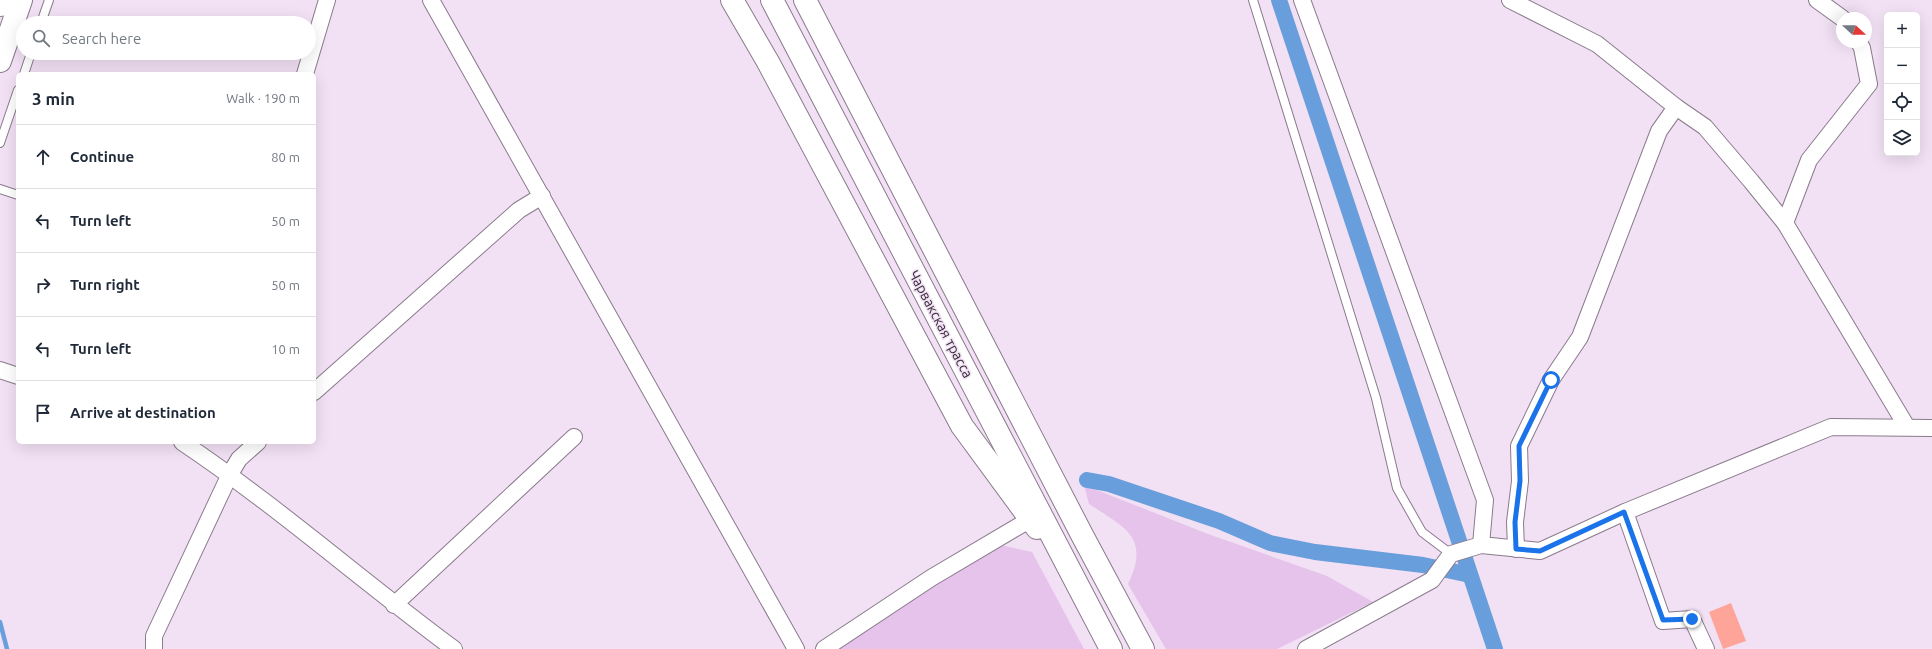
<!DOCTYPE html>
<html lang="en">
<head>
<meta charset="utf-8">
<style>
	:root { --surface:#fff; --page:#f2f2f3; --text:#1f2937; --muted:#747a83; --line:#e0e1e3 }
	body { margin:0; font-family:Ubuntu,sans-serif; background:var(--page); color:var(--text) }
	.controls { position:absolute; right:12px; top:12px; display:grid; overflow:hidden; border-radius:6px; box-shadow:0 4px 16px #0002 }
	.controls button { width:36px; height:36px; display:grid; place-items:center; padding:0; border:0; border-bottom:1px solid var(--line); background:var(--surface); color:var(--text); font:20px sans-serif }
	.compass { position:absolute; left:1836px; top:12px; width:36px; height:36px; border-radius:50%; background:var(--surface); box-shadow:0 4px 16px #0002; rotate:111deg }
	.stop { position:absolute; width:12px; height:12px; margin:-9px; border:3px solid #1a73e8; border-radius:50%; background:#fff }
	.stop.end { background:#1a73e8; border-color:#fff; box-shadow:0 1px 4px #0008 }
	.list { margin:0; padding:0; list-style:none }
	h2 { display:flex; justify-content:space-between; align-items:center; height:52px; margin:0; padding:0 16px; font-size:17px }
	h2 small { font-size:13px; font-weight:400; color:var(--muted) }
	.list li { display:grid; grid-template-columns:26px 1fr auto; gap:12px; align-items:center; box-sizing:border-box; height:64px; padding:0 16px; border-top:1px solid var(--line) }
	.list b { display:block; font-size:15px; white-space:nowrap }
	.list em { font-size:13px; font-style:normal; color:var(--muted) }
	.icon { flex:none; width:22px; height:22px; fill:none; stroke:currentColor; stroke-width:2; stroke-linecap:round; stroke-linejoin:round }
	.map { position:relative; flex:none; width:1932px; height:649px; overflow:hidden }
	.search { position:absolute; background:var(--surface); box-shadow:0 4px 16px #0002; left:16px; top:16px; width:300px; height:44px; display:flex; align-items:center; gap:10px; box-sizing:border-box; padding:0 14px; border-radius:22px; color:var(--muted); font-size:15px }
	.panel { position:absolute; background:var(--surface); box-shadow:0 4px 16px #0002; left:16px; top:72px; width:300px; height:372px; border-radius:6px }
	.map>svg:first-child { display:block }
	.green { fill:#e5c3ea }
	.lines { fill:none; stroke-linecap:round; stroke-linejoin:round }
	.stream { stroke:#679edb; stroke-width:4.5 }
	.canal { stroke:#679edb; stroke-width:16 }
	.building { fill:#fea499 }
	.lane-casing { stroke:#8a7a8c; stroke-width:10 }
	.street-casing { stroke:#8a7a8c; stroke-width:18 }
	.primary-casing { stroke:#8a7a8c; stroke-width:24 }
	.highway-casing { stroke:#8a7a8c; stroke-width:24 }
	.lane { stroke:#fff; stroke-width:8 }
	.street { stroke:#fff; stroke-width:16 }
	.primary { stroke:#fff; stroke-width:22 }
	.highway { stroke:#fff; stroke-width:22 }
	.route { stroke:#1a73e8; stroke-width:5 }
	.labels { text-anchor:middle; stroke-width:3; stroke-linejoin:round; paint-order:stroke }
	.street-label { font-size:14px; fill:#352e36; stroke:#f2e0f4 }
</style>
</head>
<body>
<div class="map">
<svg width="1932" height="649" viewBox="0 0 1932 649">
	<rect width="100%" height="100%" fill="#f2e0f4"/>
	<!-- green -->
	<g class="green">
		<path d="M1084,485L1208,534L1327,576L1373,602L1277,649H1166L1128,584C1151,537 1124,527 1089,504Z"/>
		<polygon points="1000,545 1032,552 1084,649 839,649 918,592"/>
	</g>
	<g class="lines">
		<!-- stream -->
		<polyline class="stream" points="0,622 7,649"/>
		<!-- canal -->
		<g class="canal">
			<polyline points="1279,0 1495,649"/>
			<polyline points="1087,480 1109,484 1219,521 1270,543 1315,552 1423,565 1470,575"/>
		</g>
	</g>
	<!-- building -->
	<polygon class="building" points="1731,603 1746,641 1723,649 1709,612"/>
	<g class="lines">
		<defs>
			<g id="lane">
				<polyline points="1253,0 1376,398 1397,488 1422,532 1451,554"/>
				<polyline points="41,23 49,0"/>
				<polyline points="24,74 31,53"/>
				<polyline points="0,143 18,90"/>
				<polyline points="0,189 18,195"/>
			</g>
			<g id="street">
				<polyline points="431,0 796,649"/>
				<polyline points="1302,0 1485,500 1481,545"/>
				<polyline points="1510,0 1597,44 1676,107 1705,127 1751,181 1785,223 1907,427"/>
				<polyline points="1817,0 1842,18"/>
				<polyline points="305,74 327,0"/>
				<polyline points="1785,223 1809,160 1869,84 1862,48 1859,42"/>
				<polyline points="0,370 18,376"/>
				<polyline points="314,392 519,210 542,196"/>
				<path d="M182,442C276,505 362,581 454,649"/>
				<polyline points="1625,512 1663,621 1692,619 1706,649"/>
				<polyline points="1516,549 1515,522 1520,481 1519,446 1551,380 1580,337 1659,131 1676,107"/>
				<polyline points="394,605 574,437"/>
				<polyline points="154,649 154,636 230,474 239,459 258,442"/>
				<polyline points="824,649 931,578 1029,520"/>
				<polyline points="1306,649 1432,580 1451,554 1481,545 1540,551 1625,512 1831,427 1932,428"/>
			</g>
			<g id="primary">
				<polyline points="0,5 1,0"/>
				<polyline points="0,61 21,0"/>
			</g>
			<g id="highway">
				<polyline points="732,0 768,62 962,426 1037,528"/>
				<polyline points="772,0 1111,649"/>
				<polyline points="805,0 1081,533 1143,649"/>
			</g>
		</defs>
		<!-- lane casing -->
		<use href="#lane" class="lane-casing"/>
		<!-- street casing -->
		<use href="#street" class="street-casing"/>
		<!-- primary casing -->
		<use href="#primary" class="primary-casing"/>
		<!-- highway casing -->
		<use href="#highway" class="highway-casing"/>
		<!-- lane -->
		<use href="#lane" class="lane"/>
		<!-- street -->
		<use href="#street" class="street"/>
		<!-- primary -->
		<use href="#primary" class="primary"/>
		<!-- highway -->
		<use href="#highway" class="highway"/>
	</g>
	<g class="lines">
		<!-- route -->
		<polyline class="route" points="1551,380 1519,446 1520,481 1515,522 1516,549 1540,551 1624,512 1663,620 1692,619"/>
	</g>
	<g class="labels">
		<!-- street labels -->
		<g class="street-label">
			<text transform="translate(941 324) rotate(62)" y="5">Чарвакская трасса</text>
		</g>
	</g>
</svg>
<div class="controls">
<button>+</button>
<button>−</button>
<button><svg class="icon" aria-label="locate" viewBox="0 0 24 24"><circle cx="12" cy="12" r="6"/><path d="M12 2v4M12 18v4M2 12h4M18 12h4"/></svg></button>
<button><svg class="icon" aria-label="layers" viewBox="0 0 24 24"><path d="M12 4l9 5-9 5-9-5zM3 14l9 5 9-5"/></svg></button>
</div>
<svg class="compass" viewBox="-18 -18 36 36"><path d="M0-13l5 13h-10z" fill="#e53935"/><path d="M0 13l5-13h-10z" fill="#747a83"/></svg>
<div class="stop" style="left:1551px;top:380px"></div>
<div class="stop end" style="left:1692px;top:619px"></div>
<div class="search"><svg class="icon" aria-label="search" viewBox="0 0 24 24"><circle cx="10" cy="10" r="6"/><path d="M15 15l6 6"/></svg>Search here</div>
<section class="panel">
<h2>3 min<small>Walk · 190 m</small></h2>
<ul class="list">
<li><svg class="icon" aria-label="ahead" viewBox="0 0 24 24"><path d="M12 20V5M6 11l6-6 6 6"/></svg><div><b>Continue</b></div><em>80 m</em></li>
<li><svg class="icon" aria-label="left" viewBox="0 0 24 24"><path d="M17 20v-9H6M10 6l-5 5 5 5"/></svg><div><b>Turn left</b></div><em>50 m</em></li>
<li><svg class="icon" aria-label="right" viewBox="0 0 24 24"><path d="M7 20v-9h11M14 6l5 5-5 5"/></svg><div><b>Turn right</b></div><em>50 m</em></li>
<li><svg class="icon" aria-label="left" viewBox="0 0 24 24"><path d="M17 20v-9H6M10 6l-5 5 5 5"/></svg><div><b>Turn left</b></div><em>10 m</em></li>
<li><svg class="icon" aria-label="arrive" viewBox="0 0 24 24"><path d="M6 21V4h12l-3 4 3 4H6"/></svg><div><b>Arrive at destination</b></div></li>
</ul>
</section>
</div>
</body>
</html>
